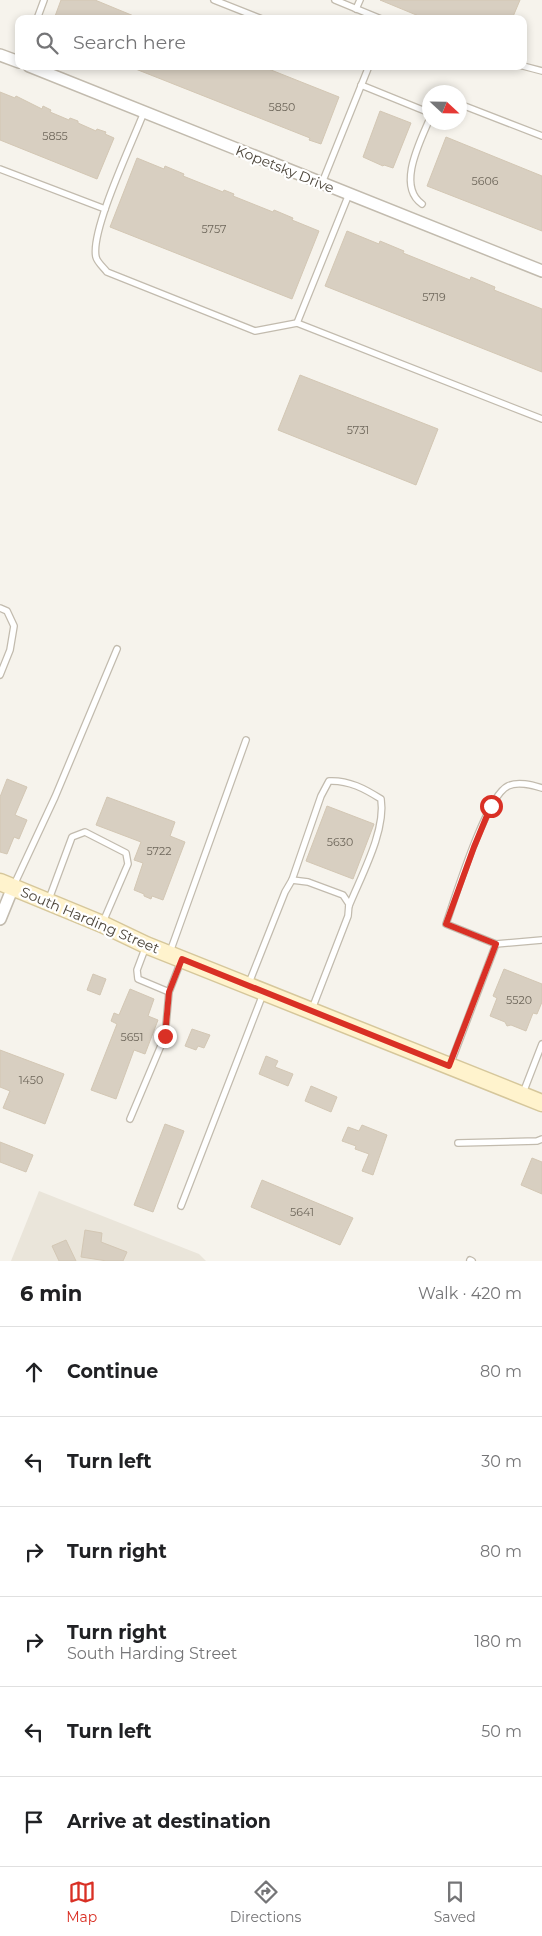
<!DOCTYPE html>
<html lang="en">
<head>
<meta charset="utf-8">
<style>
	:root { --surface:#fff; --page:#f6f6f6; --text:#202124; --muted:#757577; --line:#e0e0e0; --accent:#d93025 }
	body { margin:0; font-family:Montserrat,sans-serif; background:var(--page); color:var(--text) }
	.compass { position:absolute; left:422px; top:85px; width:45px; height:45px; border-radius:50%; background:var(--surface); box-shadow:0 2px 8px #0003; rotate:112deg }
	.stop { position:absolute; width:15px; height:15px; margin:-11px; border:4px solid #d93025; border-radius:50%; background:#fff }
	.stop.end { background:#d93025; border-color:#fff; box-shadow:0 1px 5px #0008 }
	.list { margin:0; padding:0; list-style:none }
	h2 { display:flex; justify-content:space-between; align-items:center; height:65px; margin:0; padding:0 20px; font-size:21px }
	h2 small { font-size:16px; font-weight:400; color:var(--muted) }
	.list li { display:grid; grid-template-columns:32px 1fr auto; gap:15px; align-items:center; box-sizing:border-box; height:90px; padding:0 20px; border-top:1px solid var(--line) }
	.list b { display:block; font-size:19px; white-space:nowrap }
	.list p { margin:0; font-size:16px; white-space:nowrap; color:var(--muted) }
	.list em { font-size:16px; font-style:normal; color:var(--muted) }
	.icon { flex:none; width:28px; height:28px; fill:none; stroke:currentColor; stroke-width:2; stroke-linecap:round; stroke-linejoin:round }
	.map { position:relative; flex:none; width:542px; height:1261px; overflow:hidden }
	.search { position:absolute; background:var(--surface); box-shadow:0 2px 8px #0003; left:15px; right:15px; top:15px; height:55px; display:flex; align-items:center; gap:12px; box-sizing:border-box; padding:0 18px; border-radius:10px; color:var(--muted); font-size:19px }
	.sheet { height:605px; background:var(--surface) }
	nav { display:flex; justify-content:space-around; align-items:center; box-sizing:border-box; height:70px; border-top:1px solid var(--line); background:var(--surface); font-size:14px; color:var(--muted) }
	nav a { display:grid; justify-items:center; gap:2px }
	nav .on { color:var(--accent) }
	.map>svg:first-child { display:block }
	.residential { fill:#eae5da }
	.building { fill:#d8cfc1; stroke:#d3c7b4 }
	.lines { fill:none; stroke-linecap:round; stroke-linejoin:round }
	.lane-casing { stroke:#c2bbae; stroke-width:8 }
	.street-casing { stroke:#c2bbae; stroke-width:14 }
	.secondary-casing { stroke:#d6c79b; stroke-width:19 }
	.lane { stroke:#fff; stroke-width:5.5 }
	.street { stroke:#fff; stroke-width:11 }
	.secondary { stroke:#fff3cd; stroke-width:16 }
	.route { stroke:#d93025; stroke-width:6 }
	.labels { text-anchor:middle; stroke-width:4.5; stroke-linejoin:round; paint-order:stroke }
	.number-label { font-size:11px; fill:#6e675b }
	.street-label { font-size:14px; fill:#4b4439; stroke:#fff }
</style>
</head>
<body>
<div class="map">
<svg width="542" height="1261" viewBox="0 0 542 1261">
	<rect width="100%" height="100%" fill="#f6f3ec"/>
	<!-- residential -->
	<polygon class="residential" points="39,1191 199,1254 206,1261 11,1261"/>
	<!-- building -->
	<g class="building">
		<polygon points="61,0 95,0 141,19 54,19"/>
		<polygon points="380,0 520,0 512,19 426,19"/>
		<polygon points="128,66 261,66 339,97 321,144 309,140 310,138"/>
		<polygon points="0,92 15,98 16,96 42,109 43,106 51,110 50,112 69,120 70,118 78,121 78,123 96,131 97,129 106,132 105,134 114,138 97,179 0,140"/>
		<polygon points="380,111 411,123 393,168 384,165 383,166 363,157"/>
		<polygon points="446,137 542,176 542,231 427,186"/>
		<polygon points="137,158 164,169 165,166 184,174 183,176 223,192 224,190 234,194 233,196 273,212 274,210 293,218 292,220 319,231 292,299 110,227"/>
		<polygon points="347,231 379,244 380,241 404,251 403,253 470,280 471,277 495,287 494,290 542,309 542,372 325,286"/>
		<polygon points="300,375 438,429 416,485 278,430"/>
		<polygon points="7,779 27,787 15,815 27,820 19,839 14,837 7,854 0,852 0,797"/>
		<polygon points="107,797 175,822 170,836 185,842 163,900 152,896 151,899 144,896 144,894 134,890 143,863 134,860 141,842 96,825"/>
		<polygon points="327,806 374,824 353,879 306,861"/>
		<polygon points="504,969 542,984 542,1002 537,1014 533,1013 526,1031 511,1025 507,1026 505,1022 490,1016 497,998 493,996"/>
		<polygon points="93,974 106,979 100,995 87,990"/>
		<polygon points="130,989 154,999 148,1016 158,1020 145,1054 134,1050 116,1099 91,1090 117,1024 111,1021 114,1013 119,1015"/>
		<polygon points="192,1029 210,1035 204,1048 198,1046 196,1050 185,1046"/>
		<polygon points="0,1050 64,1074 45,1124 3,1108 10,1091 0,1087"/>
		<polygon points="266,1056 278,1061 275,1067 293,1074 288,1086 259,1074"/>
		<polygon points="311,1086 337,1097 331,1112 305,1101"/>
		<polygon points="165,1124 184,1131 153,1212 134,1205"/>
		<polygon points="362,1125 387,1135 373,1175 362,1171 369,1154 355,1149 356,1146 342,1141 348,1127 359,1131"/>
		<polygon points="0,1142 33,1155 26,1172 0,1162"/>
		<polygon points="532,1158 542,1162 542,1194 521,1185"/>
		<polygon points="262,1180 353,1218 340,1245 251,1207"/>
		<polygon points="85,1230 102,1233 101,1242 127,1252 123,1261 107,1261 81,1257"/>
		<polygon points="66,1240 76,1261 59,1261 52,1246"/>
	</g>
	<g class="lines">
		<defs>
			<g id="lane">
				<polyline points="214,0 262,19"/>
				<polyline points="335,0 381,19"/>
				<polyline points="356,9 360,0"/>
				<polyline points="37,19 44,0"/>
				<polyline points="523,66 542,71"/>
				<polyline points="361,85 430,113"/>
				<polyline points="460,106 462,105 542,136"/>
				<path d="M144,112C133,141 90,231 96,257C97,262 104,268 107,272L255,331L297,323"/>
				<polyline points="0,169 105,209"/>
				<polyline points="322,183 369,66"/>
				<polyline points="349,194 297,323 542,419"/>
				<path d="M422,204C396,186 421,140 430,118"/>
				<polyline points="0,608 7,611 14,626 10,650 0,675"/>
				<path d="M292,880L321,796L329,781C349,780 365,789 381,799C386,831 361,876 349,906"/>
				<polyline points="14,885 55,797 117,649"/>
				<polyline points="49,899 72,837 85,832 126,853 128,864 103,922"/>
				<polyline points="496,944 542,940"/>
				<polyline points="146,946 137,970 138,979 169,992 181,961"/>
				<polyline points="170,952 246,740"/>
				<polyline points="249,983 285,892 292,880 308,882 343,895 349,904 348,916 312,1009"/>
				<path d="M450,1065L496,944L446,924C455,898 486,796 508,786C518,781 532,785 542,788"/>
				<polyline points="523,1093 542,1044"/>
				<polyline points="130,1119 165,1036 169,992"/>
				<polyline points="458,1143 537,1141 542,1139"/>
				<polyline points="181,1206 263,994"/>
				<polyline points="470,1260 472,1261"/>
			</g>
			<g id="street">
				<polyline points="0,55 19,62"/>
				<polyline points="29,66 542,271"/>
				<polyline points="0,919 13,887"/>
			</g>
			<polyline id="secondary" points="0,882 102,924 146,945 542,1103"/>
		</defs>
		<!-- lane casing -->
		<use href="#lane" class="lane-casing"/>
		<!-- street casing -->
		<use href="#street" class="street-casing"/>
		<!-- secondary casing -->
		<use href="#secondary" class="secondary-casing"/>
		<!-- lane -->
		<use href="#lane" class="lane"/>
		<!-- street -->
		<use href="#street" class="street"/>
		<!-- secondary -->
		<use href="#secondary" class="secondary"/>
	</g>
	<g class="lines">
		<!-- route -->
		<polyline class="route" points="165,1036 169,992 182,959 449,1066 496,944 446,924 474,847 491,806"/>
	</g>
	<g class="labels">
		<!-- number labels -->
		<g class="number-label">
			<text x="282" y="111">5850</text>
			<text x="55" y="140">5855</text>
			<text x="485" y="185">5606</text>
			<text x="214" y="233">5757</text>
			<text x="434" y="301">5719</text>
			<text x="358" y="434">5731</text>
			<text x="340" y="846">5630</text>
			<text x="159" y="855">5722</text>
			<text x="519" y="1004">5520</text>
			<text x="132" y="1041">5651</text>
			<text x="31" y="1084">1450</text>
			<text x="302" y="1216">5641</text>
		</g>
		<!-- street labels -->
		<g class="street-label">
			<text transform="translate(285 169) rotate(22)" y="5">Kopetsky Drive</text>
			<text transform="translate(90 920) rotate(23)" y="5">South Harding Street</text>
		</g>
	</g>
</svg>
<svg class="compass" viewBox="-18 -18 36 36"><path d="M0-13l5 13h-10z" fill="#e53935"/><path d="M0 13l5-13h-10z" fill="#757577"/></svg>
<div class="stop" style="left:491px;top:806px"></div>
<div class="stop end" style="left:165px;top:1036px"></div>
<div class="search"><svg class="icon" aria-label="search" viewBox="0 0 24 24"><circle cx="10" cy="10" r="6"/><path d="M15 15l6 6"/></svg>Search here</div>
</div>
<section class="sheet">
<h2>6 min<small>Walk · 420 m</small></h2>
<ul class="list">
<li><svg class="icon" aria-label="ahead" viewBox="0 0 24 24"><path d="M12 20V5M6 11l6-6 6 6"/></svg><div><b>Continue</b></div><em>80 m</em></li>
<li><svg class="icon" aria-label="left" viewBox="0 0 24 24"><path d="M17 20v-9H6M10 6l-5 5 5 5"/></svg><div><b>Turn left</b></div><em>30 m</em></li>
<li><svg class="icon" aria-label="right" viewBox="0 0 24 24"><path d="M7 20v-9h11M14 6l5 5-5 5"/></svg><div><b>Turn right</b></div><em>80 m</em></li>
<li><svg class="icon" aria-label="right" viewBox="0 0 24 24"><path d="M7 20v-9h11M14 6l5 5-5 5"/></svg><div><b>Turn right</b><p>South Harding Street</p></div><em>180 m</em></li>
<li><svg class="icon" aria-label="left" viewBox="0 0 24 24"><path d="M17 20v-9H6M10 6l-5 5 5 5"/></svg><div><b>Turn left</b></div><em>50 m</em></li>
<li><svg class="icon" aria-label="arrive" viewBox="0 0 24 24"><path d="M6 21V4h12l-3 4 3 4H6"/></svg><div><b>Arrive at destination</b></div></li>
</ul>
</section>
<nav>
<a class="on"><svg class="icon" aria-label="map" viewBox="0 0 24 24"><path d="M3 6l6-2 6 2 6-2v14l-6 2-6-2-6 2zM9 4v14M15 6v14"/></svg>Map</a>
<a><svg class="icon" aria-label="directions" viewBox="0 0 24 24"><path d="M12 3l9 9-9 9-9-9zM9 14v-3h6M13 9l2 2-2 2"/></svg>Directions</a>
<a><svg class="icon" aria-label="saved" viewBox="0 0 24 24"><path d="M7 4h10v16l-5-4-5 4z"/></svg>Saved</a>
</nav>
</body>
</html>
